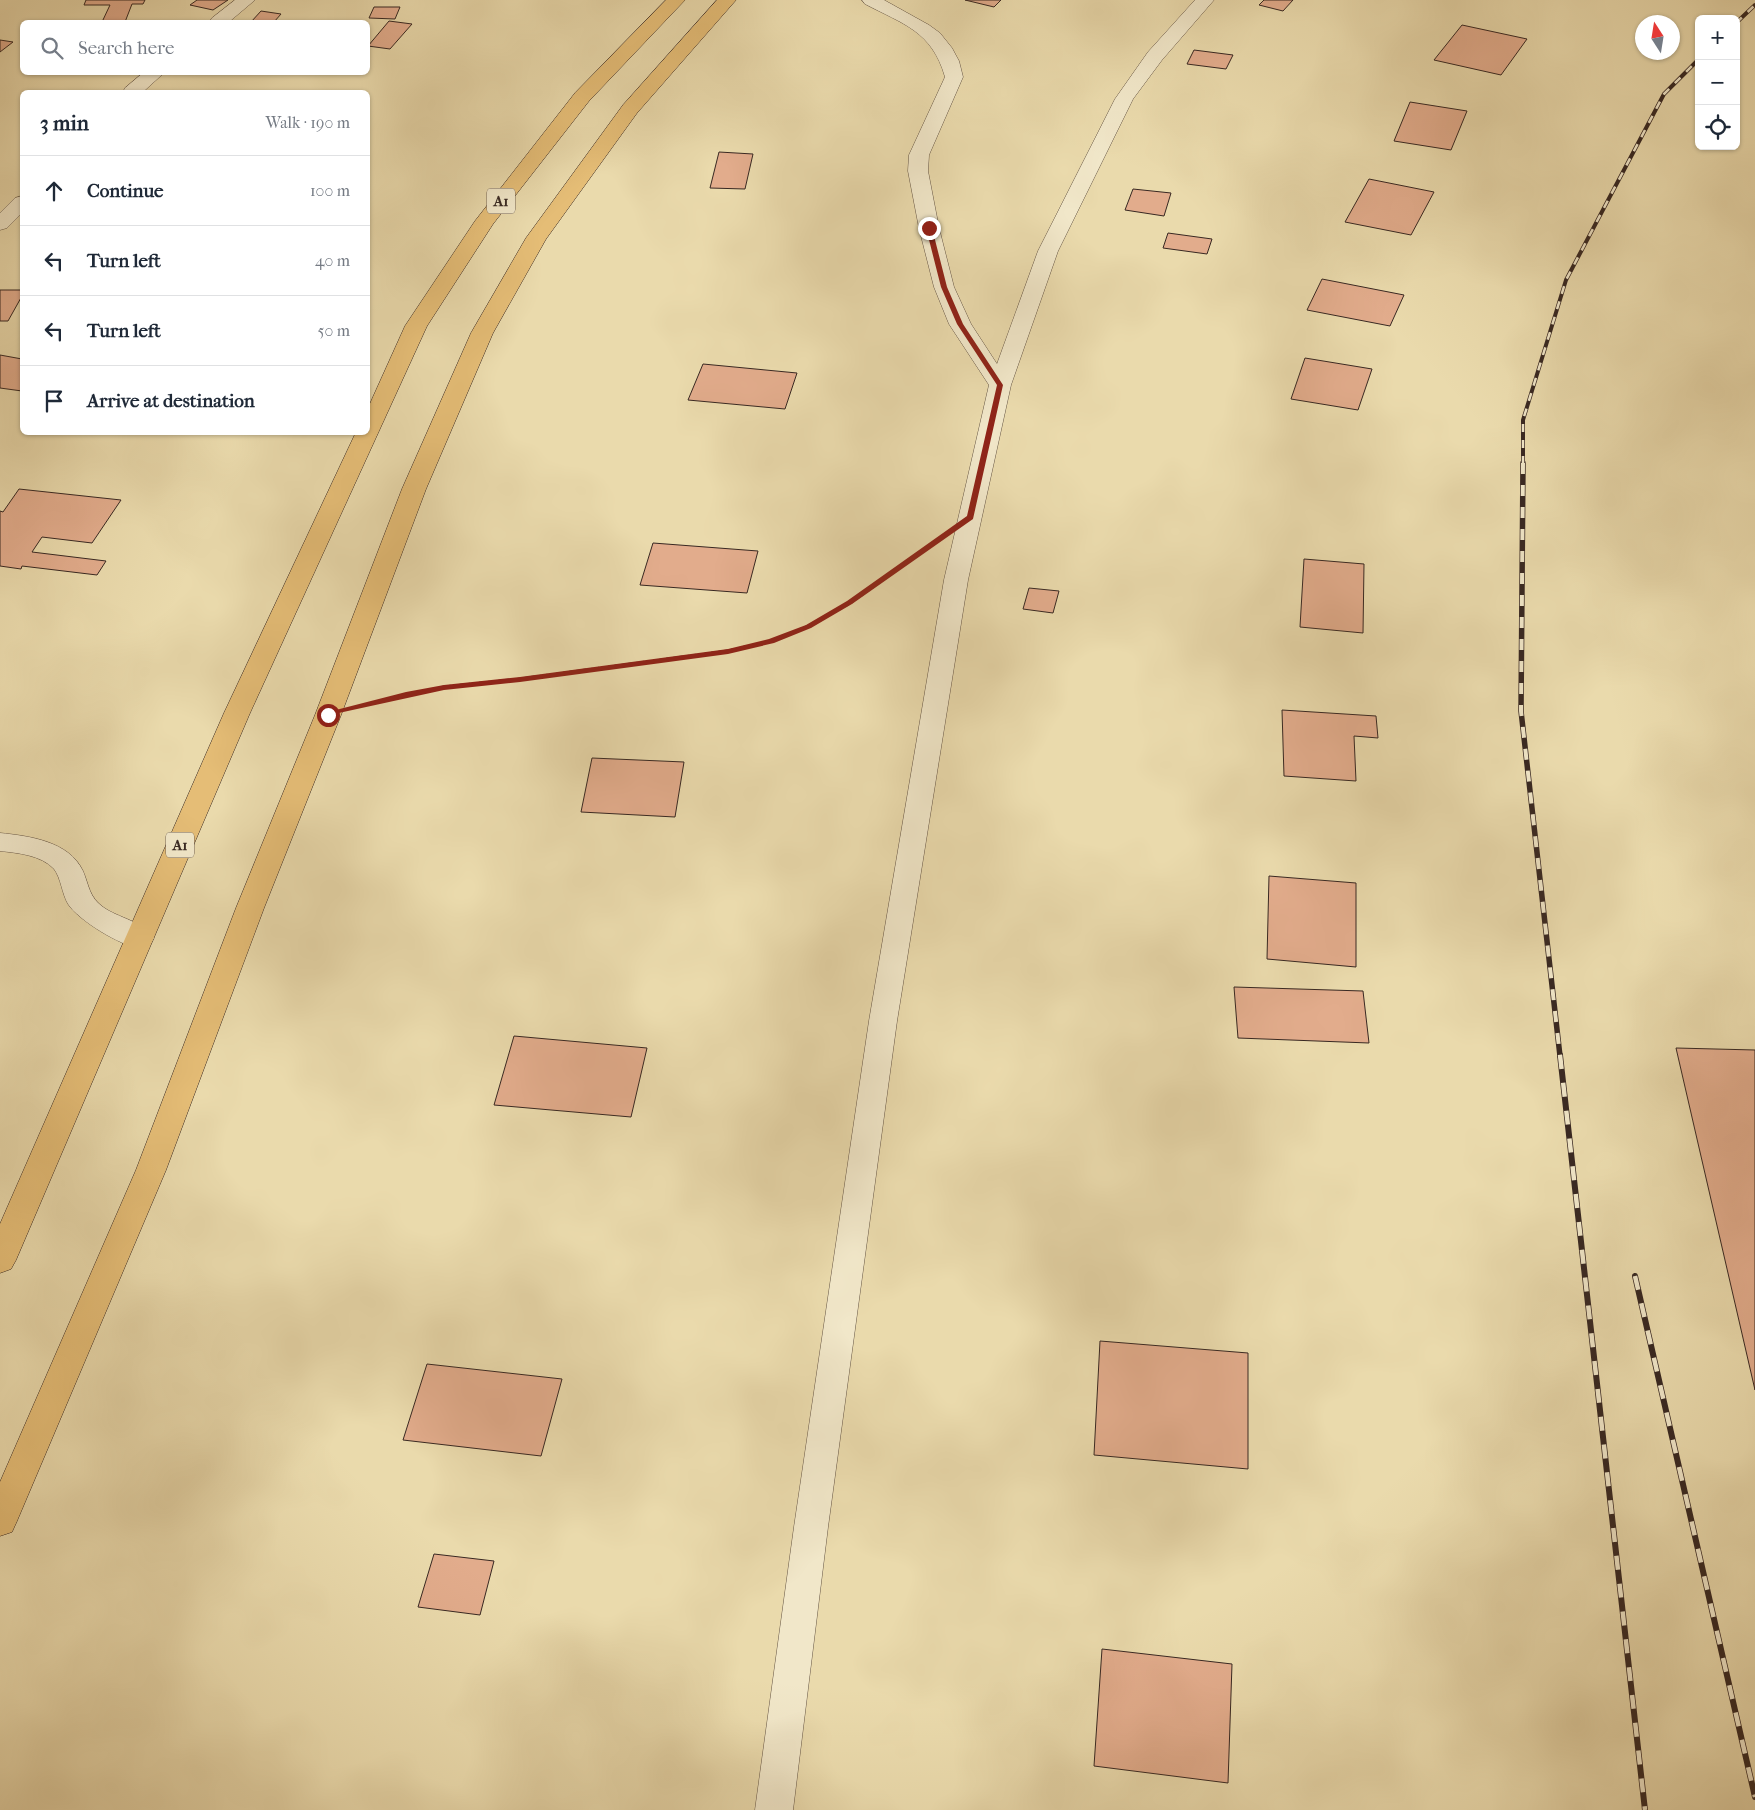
<!DOCTYPE html>
<html lang="en">
<head>
<meta charset="utf-8">
<style>
	:root { --surface:#fff; --page:#f6f6f7; --text:#1f2937; --muted:#747a83; --line:#e0e1e3 }
	body { margin:0; font-family:"IM FELL French Canon",serif; background:var(--page); color:var(--text) }
	.controls { position:absolute; right:15px; top:15px; display:grid; overflow:hidden; border-radius:8px; box-shadow:0 1px 4px #0004 }
	.controls button { width:45px; height:45px; display:grid; place-items:center; padding:0; border:0; border-bottom:1px solid var(--line); background:var(--surface); color:var(--text); font:25px sans-serif }
	.compass { position:absolute; left:1635px; top:15px; width:45px; height:45px; border-radius:50%; background:var(--surface); box-shadow:0 1px 4px #0004; rotate:348deg }
	.stop { position:absolute; width:15px; height:15px; margin:-11px; border:4px solid #8f2418; border-radius:50%; background:#fff }
	.stop.end { background:#8f2418; border-color:#fff; box-shadow:0 1px 5px #0008 }
	.list { margin:0; padding:0; list-style:none }
	h2 { display:flex; justify-content:space-between; align-items:center; height:65px; margin:0; padding:0 20px; font-size:21px }
	h2 small { font-size:16px; font-weight:400; color:var(--muted) }
	.list li { display:grid; grid-template-columns:32px 1fr auto; gap:15px; align-items:center; box-sizing:border-box; height:70px; padding:0 20px; border-top:1px solid var(--line) }
	.list b { display:block; font-size:19px; white-space:nowrap }
	.list em { font-size:16px; font-style:normal; color:var(--muted) }
	.icon { flex:none; width:28px; height:28px; fill:none; stroke:currentColor; stroke-width:2; stroke-linecap:round; stroke-linejoin:round }
	.map { position:relative; flex:none; width:1755px; height:1810px; overflow:hidden }
	.search { position:absolute; background:var(--surface); box-shadow:0 1px 4px #0004; left:20px; top:20px; width:350px; height:55px; display:flex; align-items:center; gap:12px; box-sizing:border-box; padding:0 18px; border-radius:8px; color:var(--muted); font-size:19px }
	.panel { position:absolute; background:var(--surface); box-shadow:0 1px 4px #0004; left:20px; top:90px; width:350px; height:345px; border-radius:8px }
	.map>svg:first-child { display:block }
	.building { fill:#e2ac8c; stroke:#382822 }
	.lines { fill:none; stroke-linecap:round; stroke-linejoin:round }
	.street-casing { stroke:#645444; stroke-width:1 }
	.highway-casing { stroke:#382822; stroke-width:1 }
	.path { stroke:#382822; stroke-width:3; stroke-dasharray:4 2.5; stroke-linecap:butt }
	.street { fill:#f1e7c9; fill-rule:evenodd }
	.highway { fill:#e5bd76; fill-rule:evenodd }
	.rail-far2-casing { stroke:#382822; stroke-width:4 }
	.rail-far1-casing { stroke:#382822; stroke-width:5.5 }
	.rail-casing { stroke:#382822; stroke-width:6 }
	.rail-far2 { stroke:#f1e7c9; stroke-width:2.5; stroke-dasharray:8; stroke-linecap:butt }
	.rail-far1 { stroke:#f1e7c9; stroke-width:4; stroke-dasharray:11; stroke-linecap:butt }
	.rail { stroke:#f1e7c9; stroke-width:4.5; stroke-dasharray:14; stroke-linecap:butt }
	.route { fill:#8f2418 }
	.labels { text-anchor:middle; stroke-width:5; stroke-linejoin:round; paint-order:stroke }
	.shield { fill:#f1e7c9; stroke:#706154; stroke-width:1 }
	.shield-label { font-size:15px; font-weight:bold; fill:#382822 }
</style>
</head>
<body>
<div class="map">
<svg width="1755" height="1810" viewBox="0 0 1755 1810">
	<rect width="100%" height="100%" fill="#eadaac"/>
	<filter id="stains"><feTurbulence type="fractalNoise" baseFrequency=".004" numOctaves="4"/><feColorMatrix values="0 0 0 0 .2 0 0 0 0 .09 0 0 0 0 .02 0 0 0 .5 -.17"/></filter>
	<radialGradient id="worn" r=".72"><stop offset=".6" stop-color="#630" stop-opacity="0"/><stop offset="1" stop-color="#630" stop-opacity=".3"/></radialGradient>
	<!-- building -->
	<g class="building">
		<polygon points="86,0 145,0 143,4 132,4 125,22 102,22 110,5 84,5"/>
		<polygon points="197,0 228,0 213,10 190,5"/>
		<polygon points="965,0 1001,0 994,7"/>
		<polygon points="1264,0 1293,0 1283,11 1259,5"/>
		<polygon points="374,7 400,7 395,19 369,18"/>
		<polygon points="261,11 281,14 274,22 251,22"/>
		<polygon points="389,21 412,24 390,49 368,46"/>
		<polygon points="1462,25 1527,39 1501,75 1434,60"/>
		<polygon points="0,40 13,42 0,52"/>
		<polygon points="1194,50 1233,55 1226,69 1187,64"/>
		<polygon points="1410,102 1467,111 1451,150 1394,141"/>
		<polygon points="719,152 753,154 745,189 710,188"/>
		<polygon points="1369,179 1434,192 1411,235 1345,222"/>
		<polygon points="1133,189 1171,193 1164,216 1125,210"/>
		<polygon points="1168,233 1212,239 1207,254 1163,248"/>
		<polygon points="1322,279 1404,295 1390,326 1307,310"/>
		<polygon points="0,290 22,290 22,296 8,321 0,321"/>
		<polygon points="0,355 22,359 22,391 0,388"/>
		<polygon points="1305,358 1372,369 1358,410 1291,399"/>
		<polygon points="703,364 797,373 785,409 688,400"/>
		<polygon points="19,489 121,500 92,543 42,537 32,552 106,561 97,575 22,566 21,569 0,566 0,511 3,512"/>
		<polygon points="653,543 758,551 747,593 640,585"/>
		<polygon points="1304,559 1364,564 1363,633 1300,627"/>
		<polygon points="1029,588 1059,591 1053,613 1023,609"/>
		<polygon points="1282,710 1376,716 1378,738 1354,736 1356,781 1284,776"/>
		<polygon points="592,758 684,762 675,817 581,812"/>
		<polygon points="1269,876 1356,883 1356,967 1267,959"/>
		<polygon points="1234,987 1363,991 1369,1043 1238,1038"/>
		<polygon points="514,1036 647,1048 631,1117 494,1105"/>
		<polygon points="1676,1048 1755,1050 1755,1390"/>
		<polygon points="1100,1341 1248,1353 1248,1469 1094,1455"/>
		<polygon points="427,1364 562,1379 541,1456 403,1440"/>
		<polygon points="434,1554 494,1561 480,1615 418,1607"/>
		<polygon points="1102,1649 1232,1664 1228,1783 1094,1766"/>
	</g>
	<g class="lines">
		<defs>
			<g id="street">
				<polygon points="235,0 255,0 229,22 209,22 212,18"/>
				<path d="M862,0H884L929,25L940,33L952,48L959,61L963,77L929,155L928,171L939,228L954,287L971,324L997,364L1038,251L1115,99L1148,52L1195,0H1214L1162,60L1133,99L1058,251L1011,385L968,580L897,1021L828,1527L793,1810H755L794,1527L869,1021L944,580L989,385L949,324L934,287L919,228L908,171L909,155L945,77C932,31 903,24 865,4Z"/>
				<polygon points="144,72 165,72 143,92 123,92 125,88"/>
				<polygon points="22,196 22,213 7,228 0,230 0,213 15,198"/>
				<path d="M0,833C29,836 69,841 83,871C89,885 89,897 103,907C118,918 145,922 154,938L150,945C146,946 142,948 139,948C121,946 78,920 68,904C62,894 61,878 54,869C41,855 18,853 0,851Z"/>
			</g>
			<g id="highway">
				<polygon points="666,0 685,0 589,101 493,224 427,326 250,713 16,1260 11,1269 0,1273 0,1224 224,713 356,432 368,432 368,408 405,326 475,221 575,93"/>
				<polygon points="717,0 736,0 637,113 546,239 493,333 426,489 341,715 264,908 166,1170 17,1521 12,1532 0,1536 0,1482 136,1170 236,908 315,715 402,489 471,333 526,238 623,105"/>
			</g>
		</defs>
		<!-- street casing -->
		<use href="#street" class="street-casing"/>
		<!-- highway casing -->
		<use href="#highway" class="highway-casing"/>
		<!-- path -->
		<polyline class="path" points="377,702 444,687 520,679 728,651 772,641 809,626 850,603 919,554"/>
		<!-- street -->
		<use href="#street" class="street"/>
		<!-- highway -->
		<use href="#highway" class="highway"/>
		<defs>
			<g id="rail-far2">
				<polyline points="1736,23 1755,5"/>
				<polyline points="1523,464 1523,420 1566,280 1664,94 1699,59"/>
			</g>
			<polyline id="rail-far1" points="1523,463 1521,711 1560,1056"/>
			<g id="rail">
				<polyline points="1560,1055 1645,1810"/>
				<polyline points="1635,1276 1755,1797"/>
			</g>
		</defs>
		<!-- rail-far2 casing -->
		<use href="#rail-far2" class="rail-far2-casing"/>
		<!-- rail-far1 casing -->
		<use href="#rail-far1" class="rail-far1-casing"/>
		<!-- rail casing -->
		<use href="#rail" class="rail-casing"/>
		<!-- rail-far2 -->
		<use href="#rail-far2" class="rail-far2"/>
		<!-- rail-far1 -->
		<use href="#rail-far1" class="rail-far1"/>
		<!-- rail -->
		<use href="#rail" class="rail"/>
	</g>
	<!-- route -->
	<polygon class="route" points="929,226 932,228 947,287 963,324 1003,385 973,519 852,604 811,628 774,643 728,654 520,682 444,690 325,716 324,715 328,712 406,692 444,685 520,677 728,649 769,639 806,625 847,601 967,516 997,385 957,324 941,287 926,228"/>
	<g class="labels">
		<!-- shield labels -->
		<g class="shield">
			<rect x="487" y="188.5" width="28" height="25" rx="4"/>
			<rect x="166" y="832.5" width="28" height="25" rx="4"/>
		</g>
		<g class="shield-label">
			<text x="501" y="206">A1</text>
			<text x="180" y="850">A1</text>
		</g>
	</g>
	<rect width="100%" height="100%" filter="url(#stains)"/>
	<rect width="100%" height="100%" fill="url(#worn)"/>
</svg>
<div class="controls">
<button>+</button>
<button>−</button>
<button><svg class="icon" aria-label="locate" viewBox="0 0 24 24"><circle cx="12" cy="12" r="6"/><path d="M12 2v4M12 18v4M2 12h4M18 12h4"/></svg></button>
</div>
<svg class="compass" viewBox="-18 -18 36 36"><path d="M0-13l5 13h-10z" fill="#e53935"/><path d="M0 13l5-13h-10z" fill="#747a83"/></svg>
<div class="stop" style="left:328px;top:715px"></div>
<div class="stop end" style="left:929px;top:228px"></div>
<div class="search"><svg class="icon" aria-label="search" viewBox="0 0 24 24"><circle cx="10" cy="10" r="6"/><path d="M15 15l6 6"/></svg>Search here</div>
<section class="panel">
<h2>3 min<small>Walk · 190 m</small></h2>
<ul class="list">
<li><svg class="icon" aria-label="ahead" viewBox="0 0 24 24"><path d="M12 20V5M6 11l6-6 6 6"/></svg><div><b>Continue</b></div><em>100 m</em></li>
<li><svg class="icon" aria-label="left" viewBox="0 0 24 24"><path d="M17 20v-9H6M10 6l-5 5 5 5"/></svg><div><b>Turn left</b></div><em>40 m</em></li>
<li><svg class="icon" aria-label="left" viewBox="0 0 24 24"><path d="M17 20v-9H6M10 6l-5 5 5 5"/></svg><div><b>Turn left</b></div><em>50 m</em></li>
<li><svg class="icon" aria-label="arrive" viewBox="0 0 24 24"><path d="M6 21V4h12l-3 4 3 4H6"/></svg><div><b>Arrive at destination</b></div></li>
</ul>
</section>
</div>
</body>
</html>
